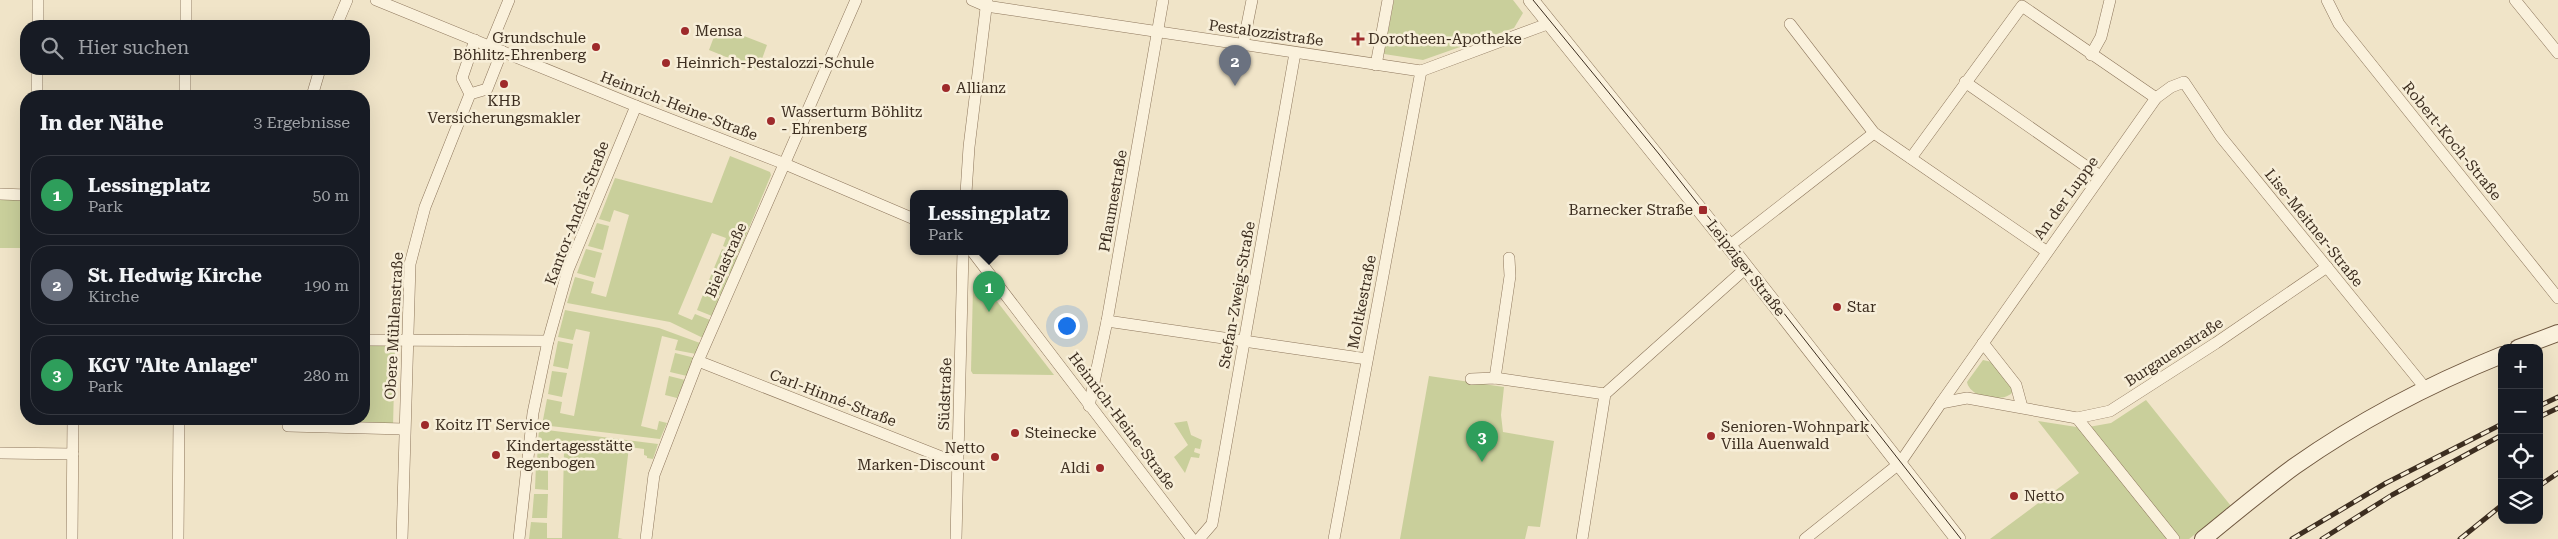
<!DOCTYPE html>
<html lang="de">
<head>
<meta charset="utf-8">
<style>
	:root { --surface:#171b24; --page:#242831; --text:#f1f3f6; --muted:#9ea1a6; --line:#363941; --accent:#cc999b }
	body { margin:0; font-family:"Roboto Serif",serif; background:var(--page); color:var(--text) }
	.controls { position:absolute; right:15px; bottom:15px; display:grid; overflow:hidden; border-radius:10px; box-shadow:0 5px 20px #0002 }
	.controls button { width:45px; height:45px; display:grid; place-items:center; padding:0; border:0; border-bottom:1px solid var(--line); background:var(--surface); color:var(--text); font:25px sans-serif }
	.you { position:absolute; left:1066px; top:325px; width:18px; height:18px; margin:-12px; border:4px solid #fff; border-radius:50%; background:#1a73e8; box-shadow:0 0 0 8px #1a73e833 }
	.badge { display:grid; place-items:center; width:32px; height:32px; border-radius:50%; background:var(--accent); color:#fff; font-size:16px; font-weight:700 }
	.pin { position:absolute; translate:-50% -41px; filter:drop-shadow(0 1px 2px #0008) }
	.pin::after { content:''; position:absolute; top:26px; width:18px; height:15px; background:inherit; clip-path:polygon(0 0,100% 0,50% 100%) }
	.popup { position:absolute; left:910px; top:190px; width:158px; height:65px; box-sizing:border-box; display:grid; place-content:center; border-radius:10px; background:var(--surface); filter:drop-shadow(0 1px 4px #0005); font-size:16px; white-space:nowrap; color:var(--muted) }
	.popup b { font-size:19px; color:var(--text) }
	.popup::after { content:''; position:absolute; left:50%; top:100%; margin-left:-10px; border:10px solid transparent; border-top-color:var(--surface) }
	.list { margin:0; padding:0; list-style:none }
	h2 { display:flex; justify-content:space-between; align-items:center; height:65px; margin:0; padding:0 20px; font-size:21px }
	h2 small { font-size:16px; font-weight:400; color:var(--muted) }
	.list li { display:grid; grid-template-columns:32px 1fr auto; gap:15px; align-items:center; box-sizing:border-box; height:80px; margin:0 10px 10px; padding:0 10px; border:1px solid var(--line); border-radius:20px }
	.list b { display:block; font-size:19px; white-space:nowrap }
	.list p { margin:0; font-size:16px; white-space:nowrap; color:var(--muted) }
	.list em { font-size:16px; font-style:normal; color:var(--muted) }
	.icon { flex:none; width:28px; height:28px; fill:none; stroke:currentColor; stroke-width:2; stroke-linecap:round; stroke-linejoin:round }
	.map { position:relative; flex:none; width:2558px; height:539px; overflow:hidden }
	.search { position:absolute; background:var(--surface); box-shadow:0 5px 20px #0002; left:20px; top:20px; width:350px; height:55px; display:flex; align-items:center; gap:12px; box-sizing:border-box; padding:0 18px; border-radius:20px; color:var(--muted); font-size:19px }
	.panel { position:absolute; background:var(--surface); box-shadow:0 5px 20px #0002; left:20px; top:90px; width:350px; height:335px; border-radius:20px }
	.map>svg:first-child { display:block }
	.green { fill:#c9cf9b }
	.lines { fill:none; stroke-linecap:round; stroke-linejoin:round }
	.minor-casing { stroke:#8d765c; stroke-width:12 }
	.tertiary-casing { stroke:#8d765c; stroke-width:16 }
	.secondary-casing { stroke:#6f573f; stroke-width:18 }
	.minor { stroke:#faf1dc; stroke-width:11 }
	.tertiary { stroke:#faf1dc; stroke-width:15 }
	.secondary { stroke:#faf1dc; stroke-width:16 }
	.tram { stroke:#3d2e20; stroke-width:1 }
	.rail-casing { stroke:#3d2e20; stroke-width:5 }
	.rail { stroke:#f7eed8; stroke-width:3; stroke-dasharray:9; stroke-linecap:butt }
	.poi-dot { fill:#9e2a2b; stroke:#f7eed8; stroke-width:2 }
	.labels { text-anchor:middle; stroke-width:5; stroke-linejoin:round; paint-order:stroke }
	.poi-label { font-size:15px; fill:#3d2e20; stroke:#f7eed8; text-anchor:start }
	.street-label { font-size:15px; fill:#3d2e20; stroke:#f7eed8 }
</style>
</head>
<body>
<div class="map">
<svg width="2558" height="539" viewBox="0 0 2558 539">
	<rect width="100%" height="100%" fill="#f0e4c8"/>
	<!-- green -->
	<g class="green">
		<polygon points="1394,0 1513,0 1523,13 1514,28 1423,60 1384,54"/>
		<polygon points="718,26 767,45 758,70 709,50"/>
		<polygon points="730,156 770,172 771,175 739,252 723,246 726,238 712,233 678,314 692,320 695,314 710,320 703,338 670,322 567,303 575,277 594,282 591,293 606,297 629,215 614,210 610,222 599,219 615,178 712,203"/>
		<rect x="0" y="199" width="26" height="49"/>
		<polygon points="597,223 609,226 603,250 588,246"/>
		<polygon points="586,249 602,253 595,278 577,273"/>
		<polygon points="722,249 738,256 730,274 714,268"/>
		<polygon points="713,271 729,277 721,296 705,289"/>
		<polygon points="985,286 1054,375 973,374 971,371 973,287"/>
		<polygon points="704,292 720,299 712,316 697,310"/>
		<polygon points="565,310 659,328 700,343 696,354 675,350 678,340 662,336 641,426 657,430 659,421 667,423 660,439 542,425 547,399 562,402 560,413 574,416 590,332 576,329 573,340 558,337"/>
		<polygon points="558,341 573,344 568,369 553,366"/>
		<polygon points="364,345 395,346 393,427 294,424 294,419 364,419"/>
		<polygon points="675,353 695,358 687,376 670,372"/>
		<path d="M1983,360L1992,362L2012,389V393C2001,403 1970,398 1967,382Z"/>
		<polygon points="552,371 567,373 562,397 548,394"/>
		<polygon points="669,376 685,380 677,398 665,395"/>
		<polygon points="1429,376 1504,387 1501,415 1503,432 1554,441 1540,527 1528,526 1525,539 1400,539"/>
		<polygon points="2146,400 2231,506 2189,539 1990,539 2079,473 2038,421 2083,428 2111,423"/>
		<polygon points="1187,421 1191,435 1202,440 1200,449 1195,448 1194,452 1200,454 1199,458 1191,457 1185,473 1174,457 1188,445 1174,423"/>
		<polygon points="539,429 658,444 653,459 647,458 647,456 644,455 644,449 629,447 618,538 623,539 529,539 531,522 547,523 547,538 562,538 564,451 549,450 549,461 537,460"/>
		<polygon points="536,465 548,465 548,490 535,489"/>
		<polygon points="534,494 548,494 547,518 532,518"/>
	</g>
	<g class="lines">
		<defs>
			<g id="minor">
				<polyline points="376,0 636,106 785,164 914,219"/>
				<polyline points="972,0 986,6 1421,71 1550,23"/>
				<polyline points="2327,0 2339,24 2558,298"/>
				<polyline points="2515,0 2558,53"/>
				<polyline points="1790,24 1874,133 2046,251"/>
				<polyline points="38,26 38,0"/>
				<polyline points="186,26 186,0"/>
				<polyline points="336,26 347,0"/>
				<polyline points="1243,45 1252,0"/>
				<polyline points="490,46 509,0"/>
				<polyline points="2091,55 2101,37 2110,0"/>
				<polyline points="1376,65 1388,0"/>
				<polyline points="1965,82 2100,176"/>
				<polyline points="470,94 487,89 502,51"/>
				<polyline points="37,96 37,69"/>
				<polyline points="185,96 185,69"/>
				<polyline points="312,96 320,69"/>
				<polyline points="1911,158 2022,6 2156,98"/>
				<polyline points="966,193 969,147 987,0"/>
				<polyline points="0,194 26,195"/>
				<polyline points="1729,246 1874,133"/>
				<polyline points="972,251 1192,539"/>
				<polyline points="1107,321 1367,359"/>
				<polyline points="364,340 548,341"/>
				<polyline points="1983,343 2016,385 2022,407"/>
				<polyline points="698,361 957,463"/>
				<polyline points="1495,378 1510,276 1509,258"/>
				<polyline points="1471,379 1495,378 1605,394"/>
				<polyline points="1941,403 2156,98 2171,87 2184,82 2221,137 2426,389"/>
				<polyline points="1089,406 1107,321 1163,0"/>
				<polyline points="2077,418 2174,539"/>
				<polyline points="288,419 288,426 404,429"/>
				<polyline points="0,453 73,454"/>
				<polyline points="72,539 73,419"/>
				<polyline points="178,539 179,419"/>
				<polyline points="402,539 410,264 425,207 470,94 462,78 475,40"/>
				<polyline points="519,539 533,413 548,341 568,270 636,106"/>
				<polyline points="646,539 654,475 698,361 856,0"/>
				<polyline points="956,539 963,251"/>
				<polyline points="1199,539 1212,524 1295,53"/>
				<polyline points="1334,539 1421,71"/>
				<polyline points="1582,539 1605,394 1746,268"/>
				<polyline points="1805,539 1900,463 1941,403 1967,398 2077,418 2110,411 2216,343 2327,267"/>
			</g>
			<polyline id="tertiary" points="1531,0 1729,246 1958,539"/>
			<g id="secondary">
				<polyline points="2518,348 2558,333"/>
				<path d="M2203,539C2233,515 2263,489 2295,466C2359,421 2430,384 2502,355"/>
			</g>
		</defs>
		<!-- minor casing -->
		<use href="#minor" class="minor-casing"/>
		<!-- tertiary casing -->
		<use href="#tertiary" class="tertiary-casing"/>
		<!-- secondary casing -->
		<use href="#secondary" class="secondary-casing"/>
		<!-- minor -->
		<use href="#minor" class="minor"/>
		<!-- tertiary -->
		<use href="#tertiary" class="tertiary"/>
		<!-- secondary -->
		<use href="#secondary" class="secondary"/>
		<!-- tram -->
		<polyline class="tram" points="1533,0 1659,154 1961,539"/>
		<defs>
			<g id="rail">
				<polyline points="2539,406 2558,397"/>
				<polyline points="2539,417 2558,408"/>
				<polyline points="2539,486 2558,473"/>
				<polyline points="2292,539 2386,483 2502,424"/>
				<polyline points="2322,539 2392,495 2502,435"/>
				<polyline points="2460,539 2502,505"/>
			</g>
		</defs>
		<!-- rail casing -->
		<use href="#rail" class="rail-casing"/>
		<!-- rail -->
		<use href="#rail" class="rail"/>
	</g>
	<!-- markers -->
	<g class="poi-dot">
		<circle cx="685" cy="31" r="5"/>
		<path d="M1355.5 31.5h5v5h5v5h-5v5h-5v-5h-5v-5h5z"/>
		<circle cx="596" cy="47" r="5"/>
		<circle cx="666" cy="63" r="5"/>
		<circle cx="504" cy="84" r="5"/>
		<circle cx="946" cy="88" r="5"/>
		<circle cx="771" cy="121" r="5"/>
		<rect x="1698" y="205" width="10" height="10" rx="2.5"/>
		<circle cx="1837" cy="307" r="5"/>
		<circle cx="425" cy="425" r="5"/>
		<circle cx="1015" cy="433" r="5"/>
		<circle cx="1711" cy="436" r="5"/>
		<circle cx="496" cy="455" r="5"/>
		<circle cx="995" cy="457" r="5"/>
		<circle cx="1100" cy="468" r="5"/>
		<circle cx="2014" cy="496" r="5"/>
	</g>
	<g class="labels">
		<!-- poi labels -->
		<g class="poi-label">
			<text x="695" y="36">Mensa</text>
			<text x="586" y="43" text-anchor="end">Grundschule<tspan x="586" dy="17">Böhlitz-Ehrenberg</tspan></text>
			<text x="1368" y="44">Dorotheen-Apotheke</text>
			<text x="676" y="68">Heinrich-Pestalozzi-Schule</text>
			<text x="956" y="93">Allianz</text>
			<text x="504" y="106" text-anchor="middle">KHB<tspan x="504" dy="17">Versicherungsmakler</tspan></text>
			<text x="781" y="117">Wasserturm Böhlitz<tspan x="781" dy="17">- Ehrenberg</tspan></text>
			<text x="1693" y="215" text-anchor="end">Barnecker Straße</text>
			<text x="1847" y="312">Star</text>
			<text x="435" y="430">Koitz IT Service</text>
			<text x="1721" y="432">Senioren-Wohnpark<tspan x="1721" dy="17">Villa Auenwald</tspan></text>
			<text x="1025" y="438">Steinecke</text>
			<text x="506" y="451">Kindertagesstätte<tspan x="506" dy="17">Regenbogen</tspan></text>
			<text x="985" y="453" text-anchor="end">Netto<tspan x="985" dy="17">Marken-Discount</tspan></text>
			<text x="1090" y="473" text-anchor="end">Aldi</text>
			<text x="2024" y="501">Netto</text>
		</g>
		<!-- street labels -->
		<g class="street-label">
			<text transform="translate(1266 33) rotate(8)" y="5">Pestalozzistraße</text>
			<text transform="translate(679 106) rotate(21)" y="5">Heinrich-Heine-Straße</text>
			<text transform="translate(2452 141) rotate(51)" y="5">Robert-Koch-Straße</text>
			<text transform="translate(2066 198) rotate(-54)" y="5">An der Luppe</text>
			<text transform="translate(1113 201) rotate(-80)" y="5">Pflaumestraße</text>
			<text transform="translate(577 213) rotate(-69)" y="5">Kantor-Andrä-Straße</text>
			<text transform="translate(2314 228) rotate(51)" y="5">Lise-Meitner-Straße</text>
			<text transform="translate(726 260) rotate(-66)" y="5">Bielastraße</text>
			<text transform="translate(1746 268) rotate(52)" y="5">Leipziger Straße</text>
			<text transform="translate(1237 295) rotate(-80)" y="5">Stefan-Zweig-Straße</text>
			<text transform="translate(1362 302) rotate(-79)" y="5">Moltkestraße</text>
			<text transform="translate(394 326) rotate(-87)" y="5">Obere Mühlenstraße</text>
			<text transform="translate(2174 352) rotate(-33)" y="5">Burgauenstraße</text>
			<text transform="translate(945 394) rotate(-88)" y="5">Südstraße</text>
			<text transform="translate(833 398) rotate(21)" y="5">Carl-Hinné-Straße</text>
			<text transform="translate(1122 421) rotate(53)" y="5">Heinrich-Heine-Straße</text>
		</g>
	</g>
</svg>
<div class="controls">
<button>+</button>
<button>−</button>
<button><svg class="icon" aria-label="locate" viewBox="0 0 24 24"><circle cx="12" cy="12" r="6"/><path d="M12 2v4M12 18v4M2 12h4M18 12h4"/></svg></button>
<button><svg class="icon" aria-label="layers" viewBox="0 0 24 24"><path d="M12 4l9 5-9 5-9-5zM3 14l9 5 9-5"/></svg></button>
</div>
<div class="you"></div>
<div class="pin badge" style="left:989px;top:312px;background:#2e9e5b">1</div>
<div class="popup"><b>Lessingplatz</b>Park</div>
<div class="pin badge" style="left:1235px;top:86px;background:#6b7280">2</div>
<div class="pin badge" style="left:1482px;top:462px;background:#2e9e5b">3</div>
<div class="search"><svg class="icon" aria-label="search" viewBox="0 0 24 24"><circle cx="10" cy="10" r="6"/><path d="M15 15l6 6"/></svg>Hier suchen</div>
<section class="panel">
<h2>In der Nähe<small>3 Ergebnisse</small></h2>
<ul class="list">
<li><span class="badge" style="background:#2e9e5b">1</span><div><b>Lessingplatz</b><p>Park</p></div><em>50 m</em></li>
<li><span class="badge" style="background:#6b7280">2</span><div><b>St. Hedwig Kirche</b><p>Kirche</p></div><em>190 m</em></li>
<li><span class="badge" style="background:#2e9e5b">3</span><div><b>KGV &quot;Alte Anlage&quot;</b><p>Park</p></div><em>280 m</em></li>
</ul>
</section>
</div>
</body>
</html>
